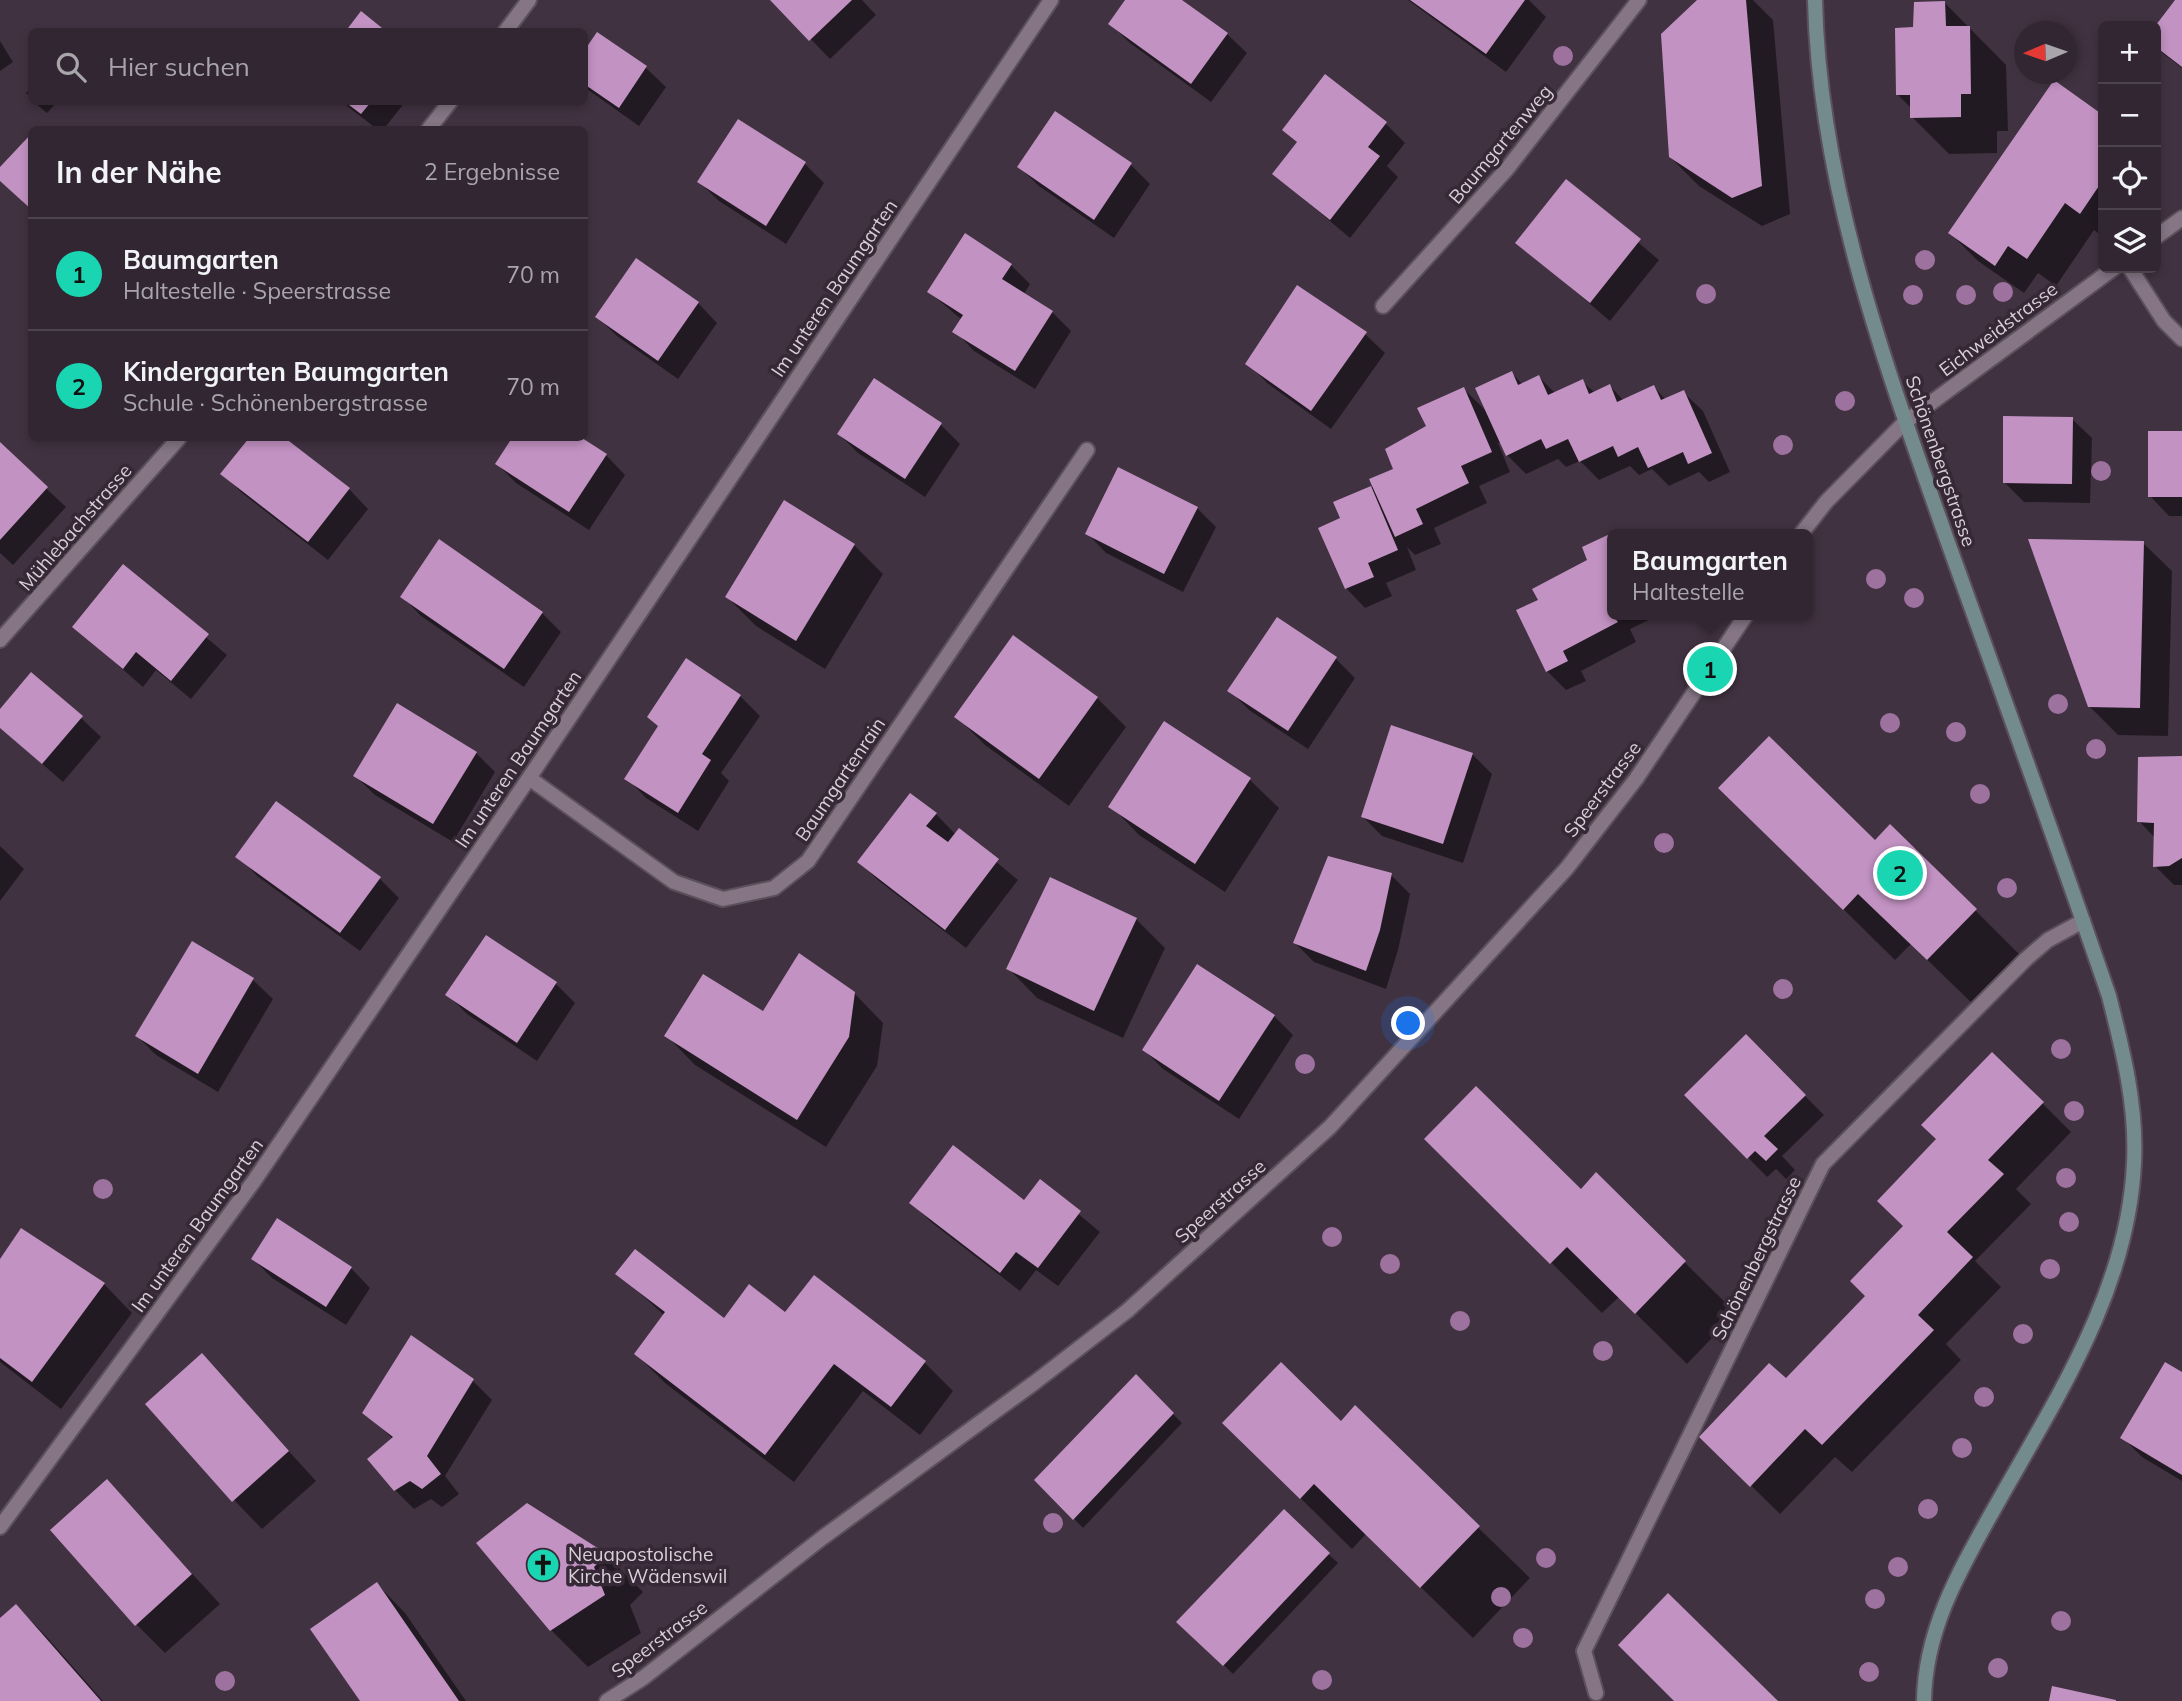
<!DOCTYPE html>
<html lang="de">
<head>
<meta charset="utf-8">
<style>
	:root { --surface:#312631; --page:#392e39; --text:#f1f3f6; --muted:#a8a5ab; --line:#4c434d; --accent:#1ad5b2 }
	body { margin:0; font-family:Mulish,sans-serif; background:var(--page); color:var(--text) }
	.controls { position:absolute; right:21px; top:21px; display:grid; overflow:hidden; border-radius:10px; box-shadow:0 4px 10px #0003 }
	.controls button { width:63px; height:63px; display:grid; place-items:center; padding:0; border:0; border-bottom:2px solid var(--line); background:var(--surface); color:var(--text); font:35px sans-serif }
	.compass { position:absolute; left:2014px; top:21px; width:63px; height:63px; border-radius:50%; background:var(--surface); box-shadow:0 4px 10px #0003; rotate:268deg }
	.you { position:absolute; left:1409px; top:1024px; width:24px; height:24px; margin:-18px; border:5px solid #fff; border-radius:50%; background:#1a73e8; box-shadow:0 0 0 10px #1a73e833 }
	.badge { display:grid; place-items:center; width:46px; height:46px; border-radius:50%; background:var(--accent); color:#111; font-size:23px; font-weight:700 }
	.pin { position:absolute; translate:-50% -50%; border:4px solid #fff; box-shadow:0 2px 7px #0006 }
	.popup { position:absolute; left:1607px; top:529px; width:206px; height:91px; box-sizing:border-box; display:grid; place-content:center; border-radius:10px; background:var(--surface); filter:drop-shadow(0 2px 5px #0005); font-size:23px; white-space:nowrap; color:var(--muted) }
	.popup b { font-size:26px; color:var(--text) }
	.popup::after { content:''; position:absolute; left:50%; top:100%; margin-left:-14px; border:14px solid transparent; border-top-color:var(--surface) }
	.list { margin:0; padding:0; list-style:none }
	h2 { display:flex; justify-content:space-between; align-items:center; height:91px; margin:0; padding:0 28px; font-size:30px }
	h2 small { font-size:23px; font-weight:400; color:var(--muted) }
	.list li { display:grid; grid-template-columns:46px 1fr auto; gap:21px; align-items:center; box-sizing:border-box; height:112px; padding:0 28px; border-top:2px solid var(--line) }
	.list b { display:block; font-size:26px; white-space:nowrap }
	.list p { margin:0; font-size:23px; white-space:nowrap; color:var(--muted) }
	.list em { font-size:23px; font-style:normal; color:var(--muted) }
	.icon { flex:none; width:38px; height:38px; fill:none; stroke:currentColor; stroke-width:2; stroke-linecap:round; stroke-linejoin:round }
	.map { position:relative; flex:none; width:2182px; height:1701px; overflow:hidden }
	.search { position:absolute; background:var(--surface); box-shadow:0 4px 10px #0003; left:28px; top:28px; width:560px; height:77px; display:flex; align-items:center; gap:18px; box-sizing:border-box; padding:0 24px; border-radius:10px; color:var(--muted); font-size:26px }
	.panel { position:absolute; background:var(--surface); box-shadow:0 4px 10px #0003; left:28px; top:126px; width:560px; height:315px; border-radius:10px }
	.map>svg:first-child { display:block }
	.shadow { fill:#0007 }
	.building { fill:#c292c2 }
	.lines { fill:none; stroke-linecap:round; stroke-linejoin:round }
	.lane-casing { stroke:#5c505c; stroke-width:18 }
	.street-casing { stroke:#5c505c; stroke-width:18 }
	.secondary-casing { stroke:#5c505c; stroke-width:18 }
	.lane { stroke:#857585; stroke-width:14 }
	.street { stroke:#857585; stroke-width:14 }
	.secondary { stroke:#748b8e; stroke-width:14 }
	.tree { fill:#9e729e }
	.labels { text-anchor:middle; stroke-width:7; stroke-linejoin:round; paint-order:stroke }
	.street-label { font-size:19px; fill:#d8cfd8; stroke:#362836 }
	.poi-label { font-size:19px; fill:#d8cfd8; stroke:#362836; text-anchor:start }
</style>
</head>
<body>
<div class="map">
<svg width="2182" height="1701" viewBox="0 0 2182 1701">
	<rect width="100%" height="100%" fill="#413241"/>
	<!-- shadow -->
	<g class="shadow">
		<polygon points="773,0 862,0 876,15 830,59"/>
		<polygon points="1127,0 1179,0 1227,34 1247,53 1211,102 1130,43 1110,24"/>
		<polygon points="1408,0 1529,0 1546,17 1506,72"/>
		<polygon points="1700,0 1753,0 1773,20 1790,214 1762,226 1699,186 1670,157"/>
		<polygon points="2177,0 2182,0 2182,68 2156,48 2156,28"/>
		<polygon points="1944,2 2006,65 2008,131 1997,131 1997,153 1949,154 1912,117 1912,109 1897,94 1915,29"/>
		<polygon points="598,35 646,68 666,87 639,126 584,87 584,54"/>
		<polygon points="0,41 13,62 0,71"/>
		<polygon points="1325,77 1386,124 1405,143 1387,166 1398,177 1350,238 1274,174 1298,143 1284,130"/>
		<polygon points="2054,82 2103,117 2103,237 2094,230 2056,286 2038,273 2024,293 1978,261 1950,233"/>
		<polygon points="32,87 32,99 26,93"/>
		<polygon points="34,102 57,102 47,113"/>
		<polygon points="342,102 405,102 383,130 378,130"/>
		<polygon points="1056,113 1131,165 1150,184 1114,238 1039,186 1019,167"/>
		<polygon points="2156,161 2161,166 2156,174"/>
		<polygon points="804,163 824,183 786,244 719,201 699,182"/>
		<polygon points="1567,182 1659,260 1610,321 1518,243"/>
		<polygon points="1011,265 1030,284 1024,294 1052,312 1071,331 1035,389 974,351 955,331 962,320 929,292"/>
		<polygon points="698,303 717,323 678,379 617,336 597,317"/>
		<polygon points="1365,334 1385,353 1331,429 1267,383 1248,363"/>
		<polygon points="1512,373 1523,385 1539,377 1555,393 1582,381 1595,393 1610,386 1624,401 1654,387 1666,400 1683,392 1703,411 1730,472 1709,482 1699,472 1669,486 1652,469 1639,475 1630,466 1599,480 1580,461 1566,467 1558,459 1526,474 1507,455 1501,442 1498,443 1510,472 1479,486 1487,503 1434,528 1441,544 1415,555 1407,547 1416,570 1386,583 1392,596 1365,608 1346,588 1342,519 1335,503 1374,486 1395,469 1428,427 1464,389 1487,412"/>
		<polygon points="2072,419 2092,438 2090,503 2024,502 2004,482"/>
		<polygon points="941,425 960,444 925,497 858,453 839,434"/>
		<polygon points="2182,433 2182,516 2169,516 2150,496"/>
		<polygon points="251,438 282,438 349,489 368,509 328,560 242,493 223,474"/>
		<polygon points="514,438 579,438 606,455 625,475 589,530 516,483 497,464"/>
		<polygon points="0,445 66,507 13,565 0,553"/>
		<polygon points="1197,508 1216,527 1183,592 1106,553 1087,533"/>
		<polygon points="1612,535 1612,615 1659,615 1630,629 1636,642 1581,671 1586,681 1566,690 1547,671 1540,601 1590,561"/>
		<polygon points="2143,543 2172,571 2168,736 2118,735 2089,706"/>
		<polygon points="854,545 883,574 825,669 756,626 727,597"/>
		<polygon points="123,567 227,655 191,699 156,670 143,687 74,627"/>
		<polygon points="402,596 542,613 561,632 524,687 421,616"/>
		<polygon points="1336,659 1355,678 1308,749 1249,710 1230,691"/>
		<polygon points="686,661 740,696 760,716 721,773 729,781 698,831 646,798 627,778 659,727"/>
		<polygon points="1097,698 1126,727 1069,806 985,745 957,717"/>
		<polygon points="0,712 81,718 101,737 63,782 0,727"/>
		<polygon points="1165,724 1250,780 1279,808 1225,892 1139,835 1111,806"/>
		<polygon points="476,753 495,772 453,842 375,795 355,776"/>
		<polygon points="1472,754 1492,774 1463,863 1382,836 1363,817"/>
		<polygon points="2182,758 2182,885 2174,885 2155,866 2155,838 2139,821"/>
		<polygon points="936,814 956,835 959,831 1018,880 966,948 879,881 859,862"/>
		<polygon points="1772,839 1875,842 1975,910 2026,961 1979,1010 1911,944 1895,960"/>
		<polygon points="0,846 24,869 0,901"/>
		<polygon points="238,856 380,879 399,898 360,951 257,876"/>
		<polygon points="1391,875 1410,894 1398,950 1386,989 1314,962 1295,943"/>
		<polygon points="1136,919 1165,948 1123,1038 1037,998 1009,969"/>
		<polygon points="486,937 556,984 575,1003 537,1061 467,1014 448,995"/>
		<polygon points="192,943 253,980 273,999 218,1092 156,1055 137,1036"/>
		<polygon points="854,993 883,1023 877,1066 826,1147 695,1065 667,1036"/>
		<polygon points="1274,1016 1293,1035 1239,1119 1163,1069 1144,1050"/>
		<polygon points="1746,1037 1824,1115 1782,1156 1795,1170 1786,1179 1776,1169 1767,1177 1687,1095"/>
		<polygon points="2042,1103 2071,1132 2016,1189 2031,1204 1975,1261 2001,1287 1946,1344 1961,1360 1852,1472 1835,1457 1780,1514 1730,1465 1786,1381 1868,1296 1853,1281"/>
		<polygon points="1427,1139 1581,1191 1596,1175 1736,1313 1687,1364 1619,1297 1602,1313"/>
		<polygon points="1040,1182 1100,1232 1058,1286 1036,1270 1020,1291 931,1222 912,1203 1024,1203"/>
		<polygon points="253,1259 351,1268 370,1288 346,1325 272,1278"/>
		<polygon points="0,1262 104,1284 132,1313 61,1409 0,1362"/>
		<polygon points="618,1273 724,1320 786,1315 925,1363 953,1391 920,1435 863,1391 794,1482 665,1383 636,1354 665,1316"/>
		<polygon points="411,1337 473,1381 492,1400 445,1476 459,1494 442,1507 431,1499 414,1509 395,1490 393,1439 365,1412"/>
		<polygon points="202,1356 316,1481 262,1529 234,1500"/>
		<polygon points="2182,1374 2182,1481 2142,1457 2123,1438"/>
		<polygon points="1136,1377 1182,1423 1083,1528 1036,1480"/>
		<polygon points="1355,1408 1530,1578 1473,1638 1366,1534 1352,1549 1276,1474 1341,1423"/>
		<polygon points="107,1481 220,1604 165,1653 137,1625"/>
		<polygon points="527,1505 606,1555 643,1592 630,1605 641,1633 588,1667 551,1630"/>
		<polygon points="1284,1512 1338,1563 1233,1674 1179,1622"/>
		<polygon points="377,1584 405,1613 466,1701 362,1701"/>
		<polygon points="16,1606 45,1635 103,1701 0,1701 0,1620"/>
	</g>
	<!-- building -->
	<g class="building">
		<polygon points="770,0 852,0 809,41"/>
		<polygon points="1125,0 1182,0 1228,33 1191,84 1108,24"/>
		<polygon points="1410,0 1525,0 1486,54"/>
		<polygon points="1697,0 1746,0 1762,186 1732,198 1669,157 1661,34"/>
		<polygon points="2175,0 2182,0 2182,67 2156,47 2156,25"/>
		<polygon points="1945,1 1946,26 1970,26 1971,94 1961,94 1961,117 1910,118 1910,95 1896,95 1895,28 1913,27 1914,2"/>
		<polygon points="361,11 387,32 345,32"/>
		<polygon points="597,32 647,66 619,108 584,84 584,51"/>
		<polygon points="1325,74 1387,122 1368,147 1380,156 1330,220 1272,174 1297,142 1282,130"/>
		<polygon points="2054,80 2103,115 2103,180 2080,214 2065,203 2027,259 2008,246 1995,266 1948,233"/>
		<polygon points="345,102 371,102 361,114"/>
		<polygon points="1055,111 1132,163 1094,220 1017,167"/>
		<polygon points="738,119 806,162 766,226 697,182"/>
		<polygon points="32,133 32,210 0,181 0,167"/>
		<polygon points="1566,179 1641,239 1590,303 1515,243"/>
		<polygon points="965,233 1012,264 1002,279 1053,311 1015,371 952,332 963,315 927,292"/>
		<polygon points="636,258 699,302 658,361 595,317"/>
		<polygon points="1297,285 1367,332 1311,411 1245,364"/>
		<polygon points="1512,371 1518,385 1539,375 1548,395 1583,379 1589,394 1610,384 1617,402 1654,385 1661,400 1684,390 1712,453 1688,464 1683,452 1648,468 1638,447 1618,457 1613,446 1579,462 1568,439 1546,449 1541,439 1506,456 1475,388"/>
		<polygon points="874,378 942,423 905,479 837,434"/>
		<polygon points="1464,387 1492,452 1461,466 1469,483 1416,509 1423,524 1395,537 1369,479 1393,469 1385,449 1426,426 1417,408"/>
		<polygon points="2003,416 2073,417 2072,484 2003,483"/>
		<rect x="2148" y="431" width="34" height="66"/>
		<polygon points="249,438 285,438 350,488 308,542 220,474"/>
		<polygon points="512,438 582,438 607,454 569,512 495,464"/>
		<polygon points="0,442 48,487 0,540"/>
		<polygon points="1118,467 1198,507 1164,574 1085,534"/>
		<polygon points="1371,486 1398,550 1368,563 1374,577 1345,589 1318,528 1340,518 1333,502"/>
		<polygon points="784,500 855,544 796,641 725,597"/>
		<polygon points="1612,533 1612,615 1618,622 1563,651 1568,661 1546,672 1516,610 1538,600 1532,589 1587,560 1582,547"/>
		<polygon points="439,539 543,612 504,669 400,597"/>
		<polygon points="2028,539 2144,541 2140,708 2088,707"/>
		<polygon points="123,564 209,634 171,681 136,652 123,669 72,627"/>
		<polygon points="1277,617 1337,657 1288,731 1227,691"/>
		<polygon points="1013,635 1098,697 1039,779 954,717"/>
		<polygon points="686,658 741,695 702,754 711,760 678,813 624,779 658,726 647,717"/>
		<polygon points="31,672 83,716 42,764 0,728 0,709"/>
		<polygon points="397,703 477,752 433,824 353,776"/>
		<polygon points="1164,721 1251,778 1195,864 1108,807"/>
		<polygon points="1391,725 1473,753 1443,844 1361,817"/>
		<polygon points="1769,736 1875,840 1890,824 1977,909 1927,960 1858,894 1843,910 1718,788"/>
		<polygon points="2182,756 2182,858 2169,866 2153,867 2154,823 2137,822 2138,757"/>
		<polygon points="910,793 937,813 926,826 948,842 959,828 999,859 945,930 857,862"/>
		<polygon points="276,801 381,877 340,933 235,857"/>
		<polygon points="1328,856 1392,873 1380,930 1366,971 1293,943"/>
		<polygon points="1050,877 1137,918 1094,1011 1006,969"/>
		<polygon points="486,935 557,982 517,1043 445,995"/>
		<polygon points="192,941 254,978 198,1074 135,1036"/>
		<polygon points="799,953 855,992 849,1037 797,1120 664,1036 703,974 763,1011"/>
		<polygon points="1197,964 1275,1015 1219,1101 1142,1050"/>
		<polygon points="1746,1034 1806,1095 1764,1136 1778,1149 1766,1161 1755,1151 1747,1159 1684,1095"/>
		<polygon points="1992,1052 2044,1102 1988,1160 2004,1174 1947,1232 1973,1257 1918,1315 1934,1330 1822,1445 1805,1429 1750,1487 1699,1437 1769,1363 1786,1378 1865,1296 1850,1281 1903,1226 1877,1201 1936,1139 1921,1125"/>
		<polygon points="1476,1086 1581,1189 1596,1172 1686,1261 1635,1314 1567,1247 1550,1264 1424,1139"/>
		<polygon points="953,1145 1024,1200 1040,1179 1081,1211 1038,1268 1016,1252 1000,1273 909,1203"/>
		<polygon points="277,1218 352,1267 326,1307 251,1259"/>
		<polygon points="21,1228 105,1283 32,1382 0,1358 0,1259"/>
		<polygon points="635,1249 724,1318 749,1284 785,1312 814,1275 926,1361 891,1407 834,1364 765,1455 634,1354 665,1312 615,1274"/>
		<polygon points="411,1335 474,1379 427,1456 441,1474 422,1489 410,1481 394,1491 367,1459 393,1437 362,1413"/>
		<polygon points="202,1353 289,1451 232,1502 145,1404"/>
		<polygon points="1281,1362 1341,1421 1355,1405 1480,1526 1420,1588 1314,1484 1300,1499 1222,1423"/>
		<polygon points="2165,1362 2182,1372 2182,1475 2120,1438"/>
		<polygon points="1136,1374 1174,1413 1073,1520 1034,1480"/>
		<polygon points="107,1479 192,1574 135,1626 50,1530"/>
		<polygon points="527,1503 607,1554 594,1567 605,1595 550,1631 476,1543"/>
		<polygon points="1284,1509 1330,1553 1223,1666 1176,1622"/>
		<polygon points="377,1582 459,1701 360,1701 310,1629"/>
		<polygon points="1668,1593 1778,1701 1674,1701 1618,1645"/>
		<polygon points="16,1604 101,1701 0,1701 0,1618"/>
		<polygon points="2052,1686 2116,1700 2116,1701 2049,1701"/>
	</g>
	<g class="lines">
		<defs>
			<polyline id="lane" points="529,778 674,882 723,899 774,888 808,861 1087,450"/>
			<g id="street">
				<polyline points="505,32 529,0"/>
				<polyline points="428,130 450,102"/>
				<polyline points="2156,237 2182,218"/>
				<polyline points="2130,268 2164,321 2182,339"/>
				<polyline points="1383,306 1507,169 1639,0"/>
				<polyline points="1801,534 1826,502 1905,422 2114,268"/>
				<polyline points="0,640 179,438"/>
				<polyline points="0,1527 254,1181 529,778 1051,0"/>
				<polyline points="1596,1693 1584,1651 1823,1164 2026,959 2048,940 2083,921"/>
				<polyline points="607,1701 643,1678 822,1538 1034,1383 1127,1311 1330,1127 1567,868 1636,779 1746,615"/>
			</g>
			<path id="secondary" d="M1815,0C1819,185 1885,364 1946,537C2001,690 2056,842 2109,996C2123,1051 2137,1106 2134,1163C2128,1292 2055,1400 1994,1509C1960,1570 1925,1629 1924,1701"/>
		</defs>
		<!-- lane casing -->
		<use href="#lane" class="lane-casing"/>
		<!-- street casing -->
		<use href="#street" class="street-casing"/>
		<!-- secondary casing -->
		<use href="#secondary" class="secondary-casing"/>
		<!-- lane -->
		<use href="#lane" class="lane"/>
		<!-- street -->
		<use href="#street" class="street"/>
		<!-- secondary -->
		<use href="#secondary" class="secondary"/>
	</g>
	<!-- trees -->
	<g class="tree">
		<circle cx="1563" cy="56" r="10"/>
		<circle cx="1925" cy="260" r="10"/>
		<circle cx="2003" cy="292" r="10"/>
		<circle cx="1706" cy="294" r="10"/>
		<circle cx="1913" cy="295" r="10"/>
		<circle cx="1966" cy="295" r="10"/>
		<circle cx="1845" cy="401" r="10"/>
		<circle cx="1783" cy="445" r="10"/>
		<circle cx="2101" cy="471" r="10"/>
		<circle cx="1876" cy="579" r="10"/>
		<circle cx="1914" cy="598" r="10"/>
		<circle cx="2058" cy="704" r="10"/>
		<circle cx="1890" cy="723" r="10"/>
		<circle cx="1956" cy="732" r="10"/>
		<circle cx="2096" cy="749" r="10"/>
		<circle cx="1980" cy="794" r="10"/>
		<circle cx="1664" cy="843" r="10"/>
		<circle cx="2007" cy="888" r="10"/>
		<circle cx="1783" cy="989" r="10"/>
		<circle cx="2061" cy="1049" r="10"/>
		<circle cx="1305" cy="1064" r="10"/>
		<circle cx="2074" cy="1111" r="10"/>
		<circle cx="2066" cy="1178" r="10"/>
		<circle cx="103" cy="1189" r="10"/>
		<circle cx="2069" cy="1222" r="10"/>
		<circle cx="1332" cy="1237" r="10"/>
		<circle cx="1390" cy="1264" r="10"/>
		<circle cx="2050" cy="1269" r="10"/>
		<circle cx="1460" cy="1321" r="10"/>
		<circle cx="2023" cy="1334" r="10"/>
		<circle cx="1603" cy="1351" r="10"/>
		<circle cx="1984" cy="1397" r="10"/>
		<circle cx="1962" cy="1448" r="10"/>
		<circle cx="1928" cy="1509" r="10"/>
		<circle cx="1053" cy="1523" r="10"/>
		<circle cx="1546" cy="1558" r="10"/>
		<circle cx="1898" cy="1567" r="10"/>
		<circle cx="1501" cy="1597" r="10"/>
		<circle cx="1875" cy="1599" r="10"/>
		<circle cx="2061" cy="1621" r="10"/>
		<circle cx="1523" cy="1638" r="10"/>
		<circle cx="1998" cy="1668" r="10"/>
		<circle cx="1869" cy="1672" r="10"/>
		<circle cx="1322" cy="1680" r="10"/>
		<circle cx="225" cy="1681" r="10"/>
	</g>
	<!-- icons -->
	<defs>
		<symbol id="church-disc" viewBox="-11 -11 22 22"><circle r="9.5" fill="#1ad5b2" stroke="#362836"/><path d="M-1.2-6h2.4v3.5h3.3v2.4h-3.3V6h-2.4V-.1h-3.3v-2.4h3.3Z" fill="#111"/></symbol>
	</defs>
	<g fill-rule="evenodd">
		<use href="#church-disc" x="524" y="1546" width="38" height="38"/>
	</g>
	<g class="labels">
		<!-- street labels -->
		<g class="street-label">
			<text transform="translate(1500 144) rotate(-50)" y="7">Baumgartenweg</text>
			<text transform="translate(834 288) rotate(-56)" y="7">Im unteren Baumgarten</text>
			<text transform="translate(1998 329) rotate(-37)" y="7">Eichweidstrasse</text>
			<text transform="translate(1941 461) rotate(71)" y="7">Schönenbergstrasse</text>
			<text transform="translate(75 527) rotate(-49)" y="7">Mühlebachstrasse</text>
			<text transform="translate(518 759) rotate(-56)" y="7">Im unteren Baumgarten</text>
			<text transform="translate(840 779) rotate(-56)" y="7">Baumgartenrain</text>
			<text transform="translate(1602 789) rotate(-53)" y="7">Speerstrasse</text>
			<text transform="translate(1220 1201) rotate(-42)" y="7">Speerstrasse</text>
			<text transform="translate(197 1225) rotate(-54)" y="7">Im unteren Baumgarten</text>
			<text transform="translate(1756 1258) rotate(-64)" y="7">Schönenbergstrasse</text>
			<text transform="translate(659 1639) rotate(-37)" y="7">Speerstrasse</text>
		</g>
		<!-- poi labels -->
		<g class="poi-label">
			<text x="568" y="1561">Neuapostolische<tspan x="568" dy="22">Kirche Wädenswil</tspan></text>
		</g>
	</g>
</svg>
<div class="controls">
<button>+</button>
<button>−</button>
<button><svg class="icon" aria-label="locate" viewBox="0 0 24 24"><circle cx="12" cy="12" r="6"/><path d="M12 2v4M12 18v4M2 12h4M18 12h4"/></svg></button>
<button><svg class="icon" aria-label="layers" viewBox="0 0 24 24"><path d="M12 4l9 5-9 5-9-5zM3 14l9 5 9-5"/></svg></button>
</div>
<svg class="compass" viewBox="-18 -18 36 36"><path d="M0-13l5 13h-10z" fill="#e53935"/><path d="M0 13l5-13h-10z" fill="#a8a5ab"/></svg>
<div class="you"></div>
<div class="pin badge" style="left:1710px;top:669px">1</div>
<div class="popup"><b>Baumgarten</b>Haltestelle</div>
<div class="pin badge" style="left:1900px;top:873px">2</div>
<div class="search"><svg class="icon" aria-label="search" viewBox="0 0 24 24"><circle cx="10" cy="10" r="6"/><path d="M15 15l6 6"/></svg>Hier suchen</div>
<section class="panel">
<h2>In der Nähe<small>2 Ergebnisse</small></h2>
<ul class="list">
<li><span class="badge">1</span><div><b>Baumgarten</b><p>Haltestelle · Speerstrasse</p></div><em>70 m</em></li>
<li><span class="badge">2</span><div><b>Kindergarten Baumgarten</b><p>Schule · Schönenbergstrasse</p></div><em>70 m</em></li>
</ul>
</section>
</div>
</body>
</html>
